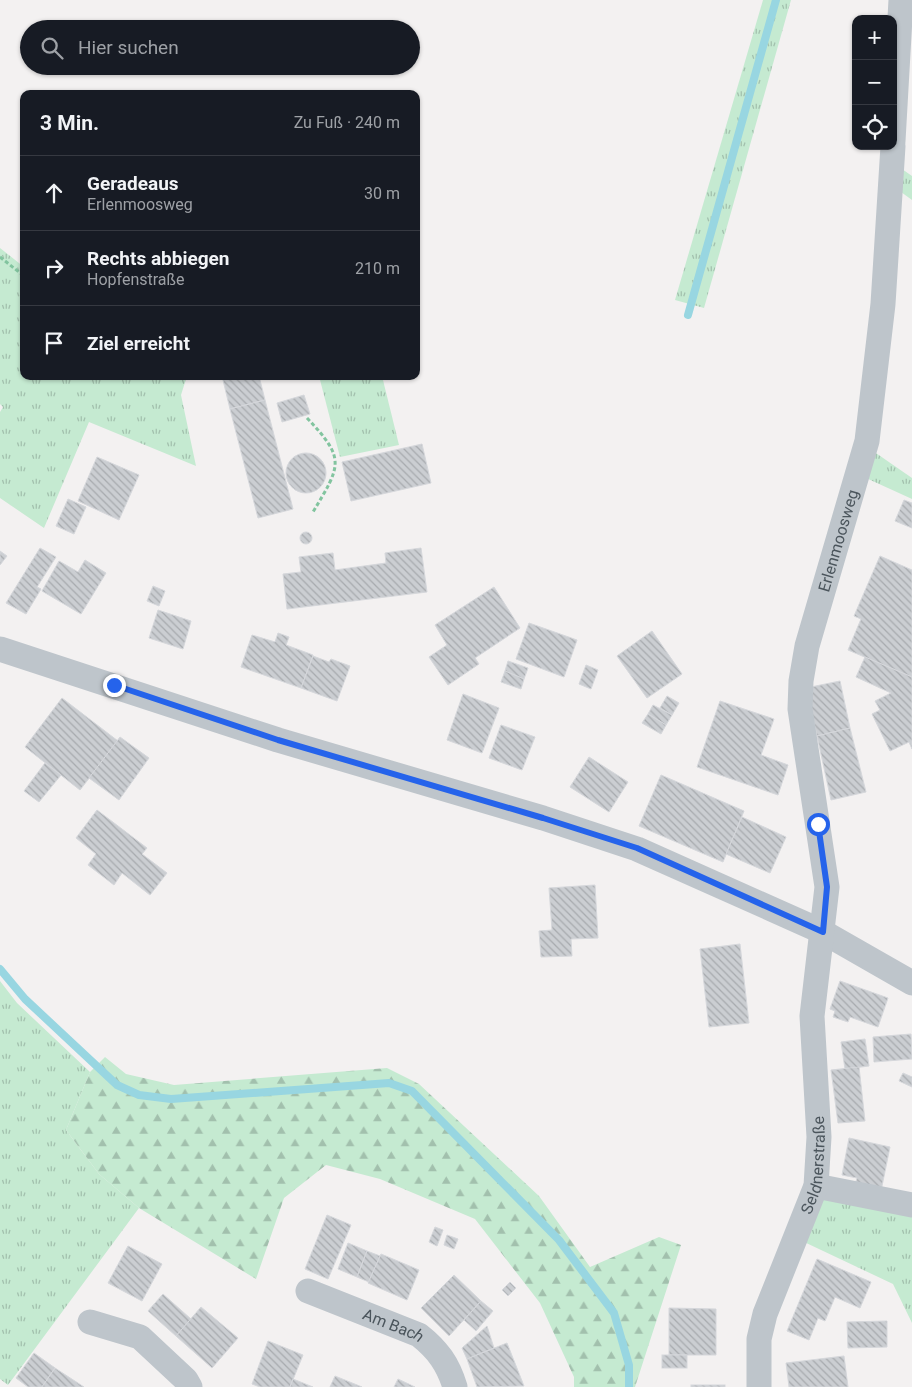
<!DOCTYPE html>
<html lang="de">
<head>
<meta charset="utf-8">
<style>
	:root { --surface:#171b24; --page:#20242c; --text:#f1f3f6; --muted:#9ea1a6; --line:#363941 }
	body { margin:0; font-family:Roboto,sans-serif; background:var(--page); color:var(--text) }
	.controls { position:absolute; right:15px; top:15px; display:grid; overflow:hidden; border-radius:10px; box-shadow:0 1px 4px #0004 }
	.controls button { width:45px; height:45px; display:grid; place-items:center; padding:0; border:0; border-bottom:1px solid var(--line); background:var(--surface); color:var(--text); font:25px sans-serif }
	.stop { position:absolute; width:15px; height:15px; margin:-11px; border:4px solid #2563eb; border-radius:50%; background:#fff }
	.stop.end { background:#2563eb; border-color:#fff; box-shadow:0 1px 5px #0008 }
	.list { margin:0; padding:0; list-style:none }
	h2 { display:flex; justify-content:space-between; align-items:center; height:65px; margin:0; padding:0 20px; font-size:21px }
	h2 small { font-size:16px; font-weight:400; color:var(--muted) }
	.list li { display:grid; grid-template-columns:32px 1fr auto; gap:15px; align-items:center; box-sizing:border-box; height:75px; padding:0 20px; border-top:1px solid var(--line) }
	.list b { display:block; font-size:19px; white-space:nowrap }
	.list p { margin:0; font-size:16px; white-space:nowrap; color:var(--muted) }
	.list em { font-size:16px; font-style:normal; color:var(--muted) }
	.icon { flex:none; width:28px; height:28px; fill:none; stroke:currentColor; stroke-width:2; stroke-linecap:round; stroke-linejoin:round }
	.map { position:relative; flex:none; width:912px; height:1387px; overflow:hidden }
	.search { position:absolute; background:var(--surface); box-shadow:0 1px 4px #0004; left:20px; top:20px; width:400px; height:55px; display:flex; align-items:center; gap:12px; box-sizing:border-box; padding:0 18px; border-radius:28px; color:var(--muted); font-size:19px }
	.panel { position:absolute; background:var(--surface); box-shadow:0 1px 4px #0004; left:20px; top:90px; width:400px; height:290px; border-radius:10px }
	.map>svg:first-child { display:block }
	.grass { fill:url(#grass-tufts) }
	.forest { fill:url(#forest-firs) }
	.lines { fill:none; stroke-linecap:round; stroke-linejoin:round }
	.stream { stroke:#98d6e1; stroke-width:8 }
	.building { fill:url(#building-back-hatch); stroke:#d5d7db }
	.path { stroke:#82c49f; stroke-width:3; stroke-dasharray:4 2.5; stroke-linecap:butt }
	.minor { stroke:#bec5cb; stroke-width:25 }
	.route { stroke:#2563eb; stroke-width:6 }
	.labels { text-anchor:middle; stroke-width:4; stroke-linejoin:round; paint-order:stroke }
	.street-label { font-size:16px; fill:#4b555c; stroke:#fff }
</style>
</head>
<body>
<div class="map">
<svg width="912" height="1387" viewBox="0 0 912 1387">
	<defs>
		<pattern id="grass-tufts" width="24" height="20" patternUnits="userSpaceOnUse" patternTransform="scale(1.25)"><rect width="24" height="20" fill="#c5ead1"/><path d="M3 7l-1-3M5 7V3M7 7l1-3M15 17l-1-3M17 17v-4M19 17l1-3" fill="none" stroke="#a2c0ad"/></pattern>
		<pattern id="forest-firs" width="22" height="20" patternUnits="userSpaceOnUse" patternTransform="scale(1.25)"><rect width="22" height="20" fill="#c5ead1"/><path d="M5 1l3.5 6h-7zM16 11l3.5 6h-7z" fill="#a2c0ad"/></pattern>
		<pattern id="building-back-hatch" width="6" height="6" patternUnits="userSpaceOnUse" patternTransform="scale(1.25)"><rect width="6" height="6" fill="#cbced2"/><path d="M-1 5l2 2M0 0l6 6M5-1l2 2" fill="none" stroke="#a7aaae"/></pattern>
	</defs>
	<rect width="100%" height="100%" fill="#f3f1f1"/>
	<!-- grass -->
	<g class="grass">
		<polygon points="763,0 791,0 704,308 675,300"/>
		<polygon points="902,169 912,176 912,200 901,192"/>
		<polygon points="0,248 24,267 24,376 187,376 181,395 196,466 89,422 44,528 0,498 0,412 3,407 0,404"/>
		<polygon points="319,376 382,376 399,445 340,457"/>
		<polygon points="873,451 912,478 912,499 866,478"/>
		<polygon points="0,981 17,1003 90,1072 66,1130 99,1174 139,1208 8,1385 0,1379"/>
		<polygon points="827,1197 912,1214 912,1323 893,1284 802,1241 820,1200"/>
	</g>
	<!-- forest -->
	<polygon class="forest" points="105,1057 126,1074 174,1085 387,1068 419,1084 539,1196 590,1267 659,1237 681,1245 635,1387 574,1387 574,1377 540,1303 475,1219 380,1179 326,1165 284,1198 256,1279 139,1208 99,1174 66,1130 90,1072"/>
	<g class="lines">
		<!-- stream -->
		<g class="stream">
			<polyline points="688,315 776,0"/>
			<polyline points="0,969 25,999 117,1085 139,1095 171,1099 389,1083 412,1091 559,1240 614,1313 629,1365 629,1387"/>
		</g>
	</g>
	<!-- building -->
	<g class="building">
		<polygon points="222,376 259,376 265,400 230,409"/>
		<polygon points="304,395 310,414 282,422 277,403"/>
		<polygon points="265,400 293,509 258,518 230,409"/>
		<polygon points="422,444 431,483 351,501 342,462"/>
		<circle cx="306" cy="473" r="20"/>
		<polygon points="97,457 139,475 119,520 78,501"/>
		<polygon points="68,499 86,507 74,534 56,526"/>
		<polygon points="904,500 912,503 912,528 895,521"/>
		<circle cx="306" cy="538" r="6"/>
		<polygon points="40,548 56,557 37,587 41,589 26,614 6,603"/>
		<polygon points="421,548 427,592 287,609 283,574 301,572 299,557 333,553 335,570 386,563 385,553"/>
		<polygon points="0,551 7,556 0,565"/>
		<polygon points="880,556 912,570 912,677 848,650 861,619 854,616"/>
		<polygon points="85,560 106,573 81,614 42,591 59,561 78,572"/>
		<polygon points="153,586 165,591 159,606 147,601"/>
		<polygon points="494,587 520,628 475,658 479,664 448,685 429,657 447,645 435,625"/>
		<polygon points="158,610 191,621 183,649 149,638"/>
		<polygon points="529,623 577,640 564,677 516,659"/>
		<polygon points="652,631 682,674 647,698 617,656"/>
		<polygon points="278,633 289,637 286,645 313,655 301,688 241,667 252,635 275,642"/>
		<polygon points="313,656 329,662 331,659 350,666 337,701 301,688"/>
		<polygon points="865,657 912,677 912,749 909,742 890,751 872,714 880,710 875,701 891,693 856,677"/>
		<polygon points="508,661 528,668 524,679 505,671"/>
		<polygon points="586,665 598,670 591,689 579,684"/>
		<polygon points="505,671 524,679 521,689 501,682"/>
		<polygon points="840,681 850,728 817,736 806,688"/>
		<polygon points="463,694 499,708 482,753 447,740"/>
		<polygon points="667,696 679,703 672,715 660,708"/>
		<polygon points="62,698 118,741 80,790 25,747"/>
		<polygon points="720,701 774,719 761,755 788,765 778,795 697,767"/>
		<polygon points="653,705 672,715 666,725 648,714"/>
		<polygon points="648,714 666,725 661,734 642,723"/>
		<polygon points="501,725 535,737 522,770 489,758"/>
		<polygon points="850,728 866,792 831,800 817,736"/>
		<polygon points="120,737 149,758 119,800 89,778"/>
		<polygon points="589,757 628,782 609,812 570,787"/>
		<polygon points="45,763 61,775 39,802 24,791"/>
		<polygon points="661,775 744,811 723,862 639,826"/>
		<polygon points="97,810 147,848 142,854 167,873 150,895 122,873 114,885 88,865 96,854 76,838"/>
		<polygon points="742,817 786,837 770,873 726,854"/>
		<polygon points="595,885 598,938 571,939 572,956 541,957 539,931 552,930 549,888"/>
		<polygon points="740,944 749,1023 709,1027 700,949"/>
		<polygon points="840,981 888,998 878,1027 850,1017 848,1022 833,1017 835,1011 830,1009"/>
		<polygon points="911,1034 912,1059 874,1062 873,1037"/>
		<polygon points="865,1039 869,1066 845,1069 841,1042"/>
		<polygon points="859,1067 865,1121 838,1123 831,1070"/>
		<polygon points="903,1073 912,1077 912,1087 899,1081"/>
		<polygon points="849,1138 890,1147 881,1191 855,1185 857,1178 842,1175"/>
		<polygon points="327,1215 351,1225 328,1279 305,1269"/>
		<polygon points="435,1227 443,1230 437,1246 429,1242"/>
		<polygon points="447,1235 458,1239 454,1249 444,1245"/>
		<polygon points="348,1243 367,1251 357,1277 338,1269"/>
		<polygon points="128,1246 162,1264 142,1301 108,1283"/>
		<polygon points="367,1251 380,1256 369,1282 357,1277"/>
		<polygon points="381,1254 419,1270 407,1300 368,1283"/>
		<polygon points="817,1259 871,1282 860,1308 835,1297 825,1321 818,1318 809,1340 787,1331"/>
		<polygon points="454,1275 481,1301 449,1336 421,1308"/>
		<polygon points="510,1282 516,1288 508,1296 502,1290"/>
		<polygon points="163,1294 191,1319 176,1336 148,1311"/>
		<polygon points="481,1301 493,1311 476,1331 464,1320"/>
		<polygon points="201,1307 238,1338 212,1368 176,1336"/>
		<polygon points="669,1308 716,1309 716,1355 669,1355"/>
		<polygon points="887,1321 887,1347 848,1348 847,1322"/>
		<polygon points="487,1326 494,1348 467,1359 462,1348"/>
		<polygon points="268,1341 303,1355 290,1387 260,1387 252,1384"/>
		<polygon points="507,1343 524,1386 477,1387 467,1359"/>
		<polygon points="34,1353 55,1368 42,1387 28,1387 16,1378"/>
		<rect x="662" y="1355" width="25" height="13"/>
		<polygon points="844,1356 848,1387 789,1387 786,1363"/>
		<polygon points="55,1368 84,1387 42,1387"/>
		<polygon points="335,1376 362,1387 330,1387"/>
		<polygon points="293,1379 313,1387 290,1387"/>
		<polygon points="398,1379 415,1387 394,1387"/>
		<rect x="691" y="1385" width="34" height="2"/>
	</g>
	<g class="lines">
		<!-- path -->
		<g class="path">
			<polyline points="0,257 24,276"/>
			<path d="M307,418C346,459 341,465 313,512"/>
		</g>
		<!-- minor -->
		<g class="minor">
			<polyline points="893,141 901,0"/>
			<polyline points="0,649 278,740 543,818 637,849 823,932 912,983"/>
			<polyline points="816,1186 912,1205"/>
			<path id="s1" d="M308,1291L419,1335C438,1350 448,1364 455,1387"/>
			<polyline points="90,1322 140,1337 186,1380 190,1387"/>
			<path id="s2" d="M759,1387V1339L765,1314L816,1186L819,1137L812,1016L827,887L800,709L801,681L807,646L867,441L883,304L893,146"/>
		</g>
	</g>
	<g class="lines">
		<!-- route -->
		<polyline class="route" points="114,685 278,740 543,818 637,848 823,932 827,887 818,824"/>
	</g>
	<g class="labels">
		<!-- street labels -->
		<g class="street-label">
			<text dy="6" stroke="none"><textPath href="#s2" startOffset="865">Erlenmoosweg</textPath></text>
			<text dy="6" stroke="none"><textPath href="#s2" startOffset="232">Seldnerstraße</textPath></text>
			<text dy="6" stroke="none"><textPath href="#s1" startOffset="92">Am Bach</textPath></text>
		</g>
	</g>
</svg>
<div class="controls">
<button>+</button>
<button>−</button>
<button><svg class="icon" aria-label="locate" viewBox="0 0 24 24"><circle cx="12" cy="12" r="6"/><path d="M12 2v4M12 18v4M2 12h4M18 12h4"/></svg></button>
</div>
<div class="stop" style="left:818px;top:824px"></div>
<div class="stop end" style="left:114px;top:685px"></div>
<div class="search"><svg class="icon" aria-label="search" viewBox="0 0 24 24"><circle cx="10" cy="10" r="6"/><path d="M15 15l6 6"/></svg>Hier suchen</div>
<section class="panel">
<h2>3 Min.<small>Zu Fuß · 240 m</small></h2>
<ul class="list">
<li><svg class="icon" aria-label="ahead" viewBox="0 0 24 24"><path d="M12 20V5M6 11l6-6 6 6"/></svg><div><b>Geradeaus</b><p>Erlenmoosweg</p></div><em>30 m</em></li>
<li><svg class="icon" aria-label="right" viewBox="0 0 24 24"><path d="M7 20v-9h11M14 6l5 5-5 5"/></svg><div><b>Rechts abbiegen</b><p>Hopfenstraße</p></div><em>210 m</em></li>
<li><svg class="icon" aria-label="arrive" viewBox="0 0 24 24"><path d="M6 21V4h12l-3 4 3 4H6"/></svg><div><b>Ziel erreicht</b></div></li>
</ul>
</section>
</div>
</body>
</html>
